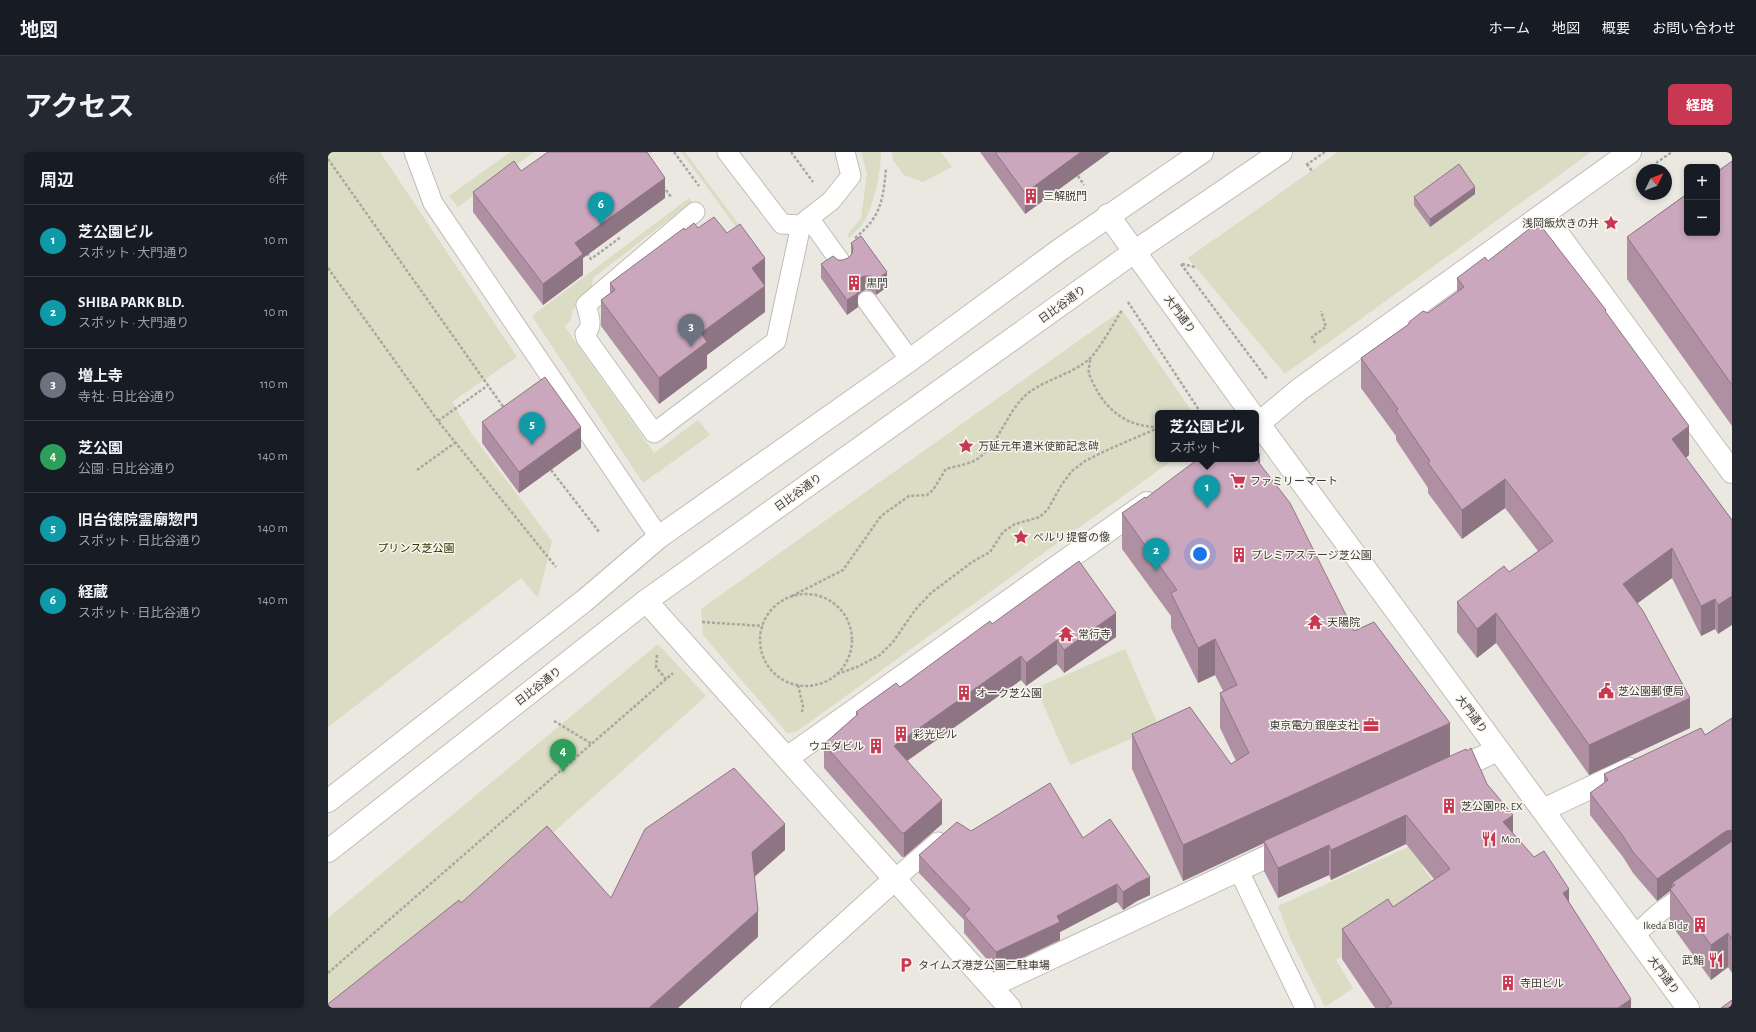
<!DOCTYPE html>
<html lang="ja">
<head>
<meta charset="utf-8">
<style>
	:root { --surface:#171b24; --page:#242831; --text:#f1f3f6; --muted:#9ea1a6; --line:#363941; --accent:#c83853 }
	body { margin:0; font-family:"Alegreya Sans","Noto Sans JP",sans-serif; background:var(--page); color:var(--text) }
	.controls { position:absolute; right:12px; top:12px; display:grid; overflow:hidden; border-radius:6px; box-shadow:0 2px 6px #0003 }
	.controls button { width:36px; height:36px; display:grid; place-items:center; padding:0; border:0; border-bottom:1px solid var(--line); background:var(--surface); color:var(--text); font:20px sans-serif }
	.compass { position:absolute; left:1308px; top:12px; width:36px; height:36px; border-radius:50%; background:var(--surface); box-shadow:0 2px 6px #0003; rotate:47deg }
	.you { position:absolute; left:872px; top:402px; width:14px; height:14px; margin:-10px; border:3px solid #fff; border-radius:50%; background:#1a73e8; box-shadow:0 0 0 6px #1a73e833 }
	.badge { display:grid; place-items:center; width:26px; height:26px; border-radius:50%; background:var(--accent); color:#fff; font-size:13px; font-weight:700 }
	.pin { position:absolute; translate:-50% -33px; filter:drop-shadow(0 1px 2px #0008) }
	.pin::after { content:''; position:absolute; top:21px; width:14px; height:12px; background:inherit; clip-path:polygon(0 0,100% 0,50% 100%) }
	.popup { position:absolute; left:827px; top:258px; width:104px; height:52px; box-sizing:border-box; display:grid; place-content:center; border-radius:6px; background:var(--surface); filter:drop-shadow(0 1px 3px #0005); font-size:13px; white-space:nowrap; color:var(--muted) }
	.popup b { font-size:15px; color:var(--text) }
	.popup::after { content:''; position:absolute; left:50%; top:100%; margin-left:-8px; border:8px solid transparent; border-top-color:var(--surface) }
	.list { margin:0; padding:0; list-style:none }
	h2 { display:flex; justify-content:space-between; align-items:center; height:52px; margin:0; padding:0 16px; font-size:17px }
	h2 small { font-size:13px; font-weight:400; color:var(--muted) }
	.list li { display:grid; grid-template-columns:26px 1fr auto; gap:12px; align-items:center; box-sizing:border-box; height:72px; padding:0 16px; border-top:1px solid var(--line) }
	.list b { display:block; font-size:15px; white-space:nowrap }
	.list p { margin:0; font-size:13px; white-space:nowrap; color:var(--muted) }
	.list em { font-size:13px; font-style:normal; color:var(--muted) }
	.map { position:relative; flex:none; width:1404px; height:856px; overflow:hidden; border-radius:6px }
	header { display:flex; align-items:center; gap:24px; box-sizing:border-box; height:56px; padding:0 20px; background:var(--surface); border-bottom:1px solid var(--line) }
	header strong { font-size:19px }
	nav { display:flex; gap:22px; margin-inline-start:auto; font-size:14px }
	.intro { display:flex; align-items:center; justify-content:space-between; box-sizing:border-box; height:96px; padding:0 24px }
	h1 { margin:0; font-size:28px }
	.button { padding:10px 18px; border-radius:6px; background:var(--accent); color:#fff; font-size:14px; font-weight:700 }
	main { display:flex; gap:24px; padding:0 24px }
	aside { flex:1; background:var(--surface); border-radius:6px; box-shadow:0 2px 6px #0003 }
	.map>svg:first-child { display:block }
	.green { fill:#dadcc3 }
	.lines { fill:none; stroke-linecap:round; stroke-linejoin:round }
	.service-casing { stroke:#c0bdb6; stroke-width:21 }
	.minor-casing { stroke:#c0bdb6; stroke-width:24 }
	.tertiary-casing { stroke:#c0bdb6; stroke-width:24 }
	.secondary-casing { stroke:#c0bdb6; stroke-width:24 }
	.path { stroke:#a9a7a2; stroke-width:2.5; stroke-dasharray:3 2; stroke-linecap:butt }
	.service { stroke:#fff; stroke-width:19 }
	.minor { stroke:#fff; stroke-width:22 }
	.tertiary { stroke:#fff; stroke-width:22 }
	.secondary { stroke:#fff; stroke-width:22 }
	.wall { fill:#af90a3 }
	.shaded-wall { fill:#8e7584 }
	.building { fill:#cba7bd; stroke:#8e7584 }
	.labels { text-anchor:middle; stroke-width:3; stroke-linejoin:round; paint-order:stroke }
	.poi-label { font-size:11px; fill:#3c3b38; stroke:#f8f6ee; text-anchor:start }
	.street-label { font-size:11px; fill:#3c3b38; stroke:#f8f6ee }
	.park-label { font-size:11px; fill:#303102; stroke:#f8f6ee }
</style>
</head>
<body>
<header>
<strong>地図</strong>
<nav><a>ホーム</a><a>地図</a><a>概要</a><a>お問い合わせ</a></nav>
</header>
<div class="intro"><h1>アクセス</h1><a class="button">経路</a></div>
<main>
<aside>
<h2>周辺<small>6件</small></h2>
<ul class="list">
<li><span class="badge" style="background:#0f9aa8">1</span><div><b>芝公園ビル</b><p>スポット · 大門通り</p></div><em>10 m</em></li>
<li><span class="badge" style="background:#0f9aa8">2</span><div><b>SHIBA PARK BLD.</b><p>スポット · 大門通り</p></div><em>10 m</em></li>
<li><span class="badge" style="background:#6b7280">3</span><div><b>増上寺</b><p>寺社 · 日比谷通り</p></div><em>110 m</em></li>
<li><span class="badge" style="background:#2e9e5b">4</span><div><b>芝公園</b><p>公園 · 日比谷通り</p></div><em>140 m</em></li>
<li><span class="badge" style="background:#0f9aa8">5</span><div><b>旧台徳院霊廟惣門</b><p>スポット · 日比谷通り</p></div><em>140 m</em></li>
<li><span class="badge" style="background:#0f9aa8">6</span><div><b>経蔵</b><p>スポット · 日比谷通り</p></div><em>140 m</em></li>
</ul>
</aside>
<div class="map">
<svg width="1404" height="856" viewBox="0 0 1404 856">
	<rect width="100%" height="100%" fill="#eae8e1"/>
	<!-- green -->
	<g class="green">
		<polygon points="0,0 52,0 189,205 124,250 143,281 224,389 210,446 193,426 0,575"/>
		<polygon points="182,0 206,0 130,55 121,44"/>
		<polygon points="353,0 357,0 420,85 417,87"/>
		<path d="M533,0H553C553,20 546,53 536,70C533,76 526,81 521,86L519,83L533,66L539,22Z"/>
		<polygon points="564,0 613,0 624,15 595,30 576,23 565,8"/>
		<polygon points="1010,0 1263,0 957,222 860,106"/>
		<polygon points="361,46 364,50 265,126 263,138 245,158 242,169 237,175 326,301 370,268 382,283 315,331 204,164"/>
		<polygon points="794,158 865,261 830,261 830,307 846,307 468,580 459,581 375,483 373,457"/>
		<polygon points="330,492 378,544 209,695 0,856 0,766"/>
		<polygon points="797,497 831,575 742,613 708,536"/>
		<polygon points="1093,689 1122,692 1094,715 1112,739 1008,808 1025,836 997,855 962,786 950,754"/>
	</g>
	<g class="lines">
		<defs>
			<g id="service">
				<polyline points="86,0 105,51 331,385"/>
				<polyline points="399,0 454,72 473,73 481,66 514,112"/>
				<path d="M367,60L258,153C261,164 266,174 257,182L258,186L326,281L448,189L473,73"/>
				<polyline points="481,66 503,49 523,24 517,0"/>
				<polyline points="539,149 582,208"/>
				<polyline points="910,717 977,856"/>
				<polyline points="567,727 610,690"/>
				<polyline points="1307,783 1332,760 1404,710"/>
			</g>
			<g id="minor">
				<polyline points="318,449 682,856"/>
				<polyline points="459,606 819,351"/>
				<polyline points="1120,621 1170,598"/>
				<polyline points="1215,658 1302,617"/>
				<polyline points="663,834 964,693"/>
				<polyline points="424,856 567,727"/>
			</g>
			<g id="tertiary">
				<polyline points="780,63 923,261"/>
				<polyline points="1216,63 1404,320"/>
				<polyline points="928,268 1360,856"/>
				<polyline points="930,272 972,237 1302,0"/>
			</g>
			<g id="secondary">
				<polyline points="0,649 256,449 331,385 582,208 733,97 874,0"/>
				<polyline points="0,699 318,449 806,100 953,0"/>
			</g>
		</defs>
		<!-- service casing -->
		<use href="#service" class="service-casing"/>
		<!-- minor casing -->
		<use href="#minor" class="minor-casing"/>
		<!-- tertiary casing -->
		<use href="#tertiary" class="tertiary-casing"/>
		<!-- secondary casing -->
		<use href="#secondary" class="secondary-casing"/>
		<!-- path -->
		<g class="path">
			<polyline points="346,0 371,34"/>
			<polyline points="463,0 485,30"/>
			<polyline points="318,3 323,0"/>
			<polyline points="0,7 176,256"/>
			<polyline points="1328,11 1344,0"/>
			<polyline points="979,12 984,19"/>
			<polyline points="978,13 997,0"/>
			<polyline points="750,24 756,33"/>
			<polyline points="335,34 343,45"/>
			<path d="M527,86C553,65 555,48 558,17"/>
			<polyline points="259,101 263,107 293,85"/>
			<polyline points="853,112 939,227"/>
			<polyline points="854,112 867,115"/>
			<polyline points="0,116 110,269 228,415"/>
			<polyline points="800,150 873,261"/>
			<polyline points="987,191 984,185 998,175 993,159"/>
			<path d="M762,208C762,212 760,217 761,221C762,225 765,231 767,235C780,260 801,275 830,275"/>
			<polyline points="110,269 159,234"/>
			<polyline points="89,318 128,290"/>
			<polyline points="223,318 272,381"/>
			<circle cx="478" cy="488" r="46"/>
			<path d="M464,444L515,418L553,364L581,344L599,343L605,338L618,317C628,314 644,312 652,305C673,288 679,259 699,242C718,227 742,223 760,208C769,202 787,169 794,158"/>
			<polyline points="374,470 435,474"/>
			<polyline points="329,503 328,515 338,527"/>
			<polyline points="509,522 529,515 552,503 565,490 587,458 603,441 644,410 662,400 675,380 687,372 712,365 720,357 734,332 744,319 757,309 777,299 830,276"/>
			<polyline points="470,533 475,554 474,560"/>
			<polyline points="226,569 264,592"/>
			<polyline points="0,821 345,521"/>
		</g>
		<!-- service -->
		<use href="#service" class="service"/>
		<!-- minor -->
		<use href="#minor" class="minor"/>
		<!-- tertiary -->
		<use href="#tertiary" class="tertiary"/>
		<!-- secondary -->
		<use href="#secondary" class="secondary"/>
	</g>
	<!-- wall -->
	<g class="wall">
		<polygon points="652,0 782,0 697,62"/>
		<polygon points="1404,9 1404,274 1299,127 1299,85"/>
		<polygon points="193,19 337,46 255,106 255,123 215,153 145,60 145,40"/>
		<polygon points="1147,42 1102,75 1086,53 1086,45"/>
		<polygon points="357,78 437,132 436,133 437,160 379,203 379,216 331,252 273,174 273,148 282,141 282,131"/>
		<polygon points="523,91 559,135 548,143 543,139 537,138 533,140 530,143 530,155 519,163 493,126 493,112 510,108 515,108 520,106 523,103"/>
		<polygon points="1160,109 1278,161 1361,303 1358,306 1404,368 1390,482 1387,477 1373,484 1344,426 1309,451 1362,576 1261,623 1168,491 1149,506 1129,480 1129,450 1181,420 1210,399 1177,356 1134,387 1100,341 1100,336 1068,288 1068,284 1033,236 1033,206 1081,172 1100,161 1129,141 1129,126"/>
		<polygon points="154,270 253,296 191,341 154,291"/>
		<polygon points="932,312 1026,479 1122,604 1159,632 1185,681 1241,750 1303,856 1047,856 1014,807 1014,777 1065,755 1106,727 1078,692 1003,728 1001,723 950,746 936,719 936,691 855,729 804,617 804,582 903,612 908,609 892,576 892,541 895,539 887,523 870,531 843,476 843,464 794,397 794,361 818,346"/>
		<polygon points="664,472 788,485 736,521 729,512 698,534 693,528 579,609 614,672 576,705 574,705 496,616 496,592 528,564 528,560 572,535"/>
		<polygon points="1404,566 1404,821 1400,815 1383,828 1342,771 1342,739 1329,749 1305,721 1295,705 1262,663 1262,641 1276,631 1276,622 1377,583"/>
		<polygon points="643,679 755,686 822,743 809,749 795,758 789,750 732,780 732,788 668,818 636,781 636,768 591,721 591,703"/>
	</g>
	<!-- shaded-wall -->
	<g class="shaded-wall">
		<polygon points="753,0 782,0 697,62 697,41"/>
		<polygon points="337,26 337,46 255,106 255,123 215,153 215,132 247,91"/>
		<polygon points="1147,35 1147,42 1102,75 1102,67"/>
		<polygon points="437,106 437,132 424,142 424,116"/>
		<polygon points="559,120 559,135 548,143 548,128"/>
		<polygon points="537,124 537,138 533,140 530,143 530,155 519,163 519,148 528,136 529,130 533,125"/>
		<polygon points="437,134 437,160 379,203 379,216 331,252 331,226 373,181"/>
		<polygon points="1361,274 1361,303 1344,316 1344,287"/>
		<polygon points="253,275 253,296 191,341 191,320"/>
		<polygon points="932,303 932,338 928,307 928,306"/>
		<polygon points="1177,327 1177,356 1134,387 1134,358"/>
		<polygon points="1344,396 1344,426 1295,462 1295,432"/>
		<polygon points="1404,444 1404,473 1390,482 1390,453"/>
		<polygon points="1387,447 1387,477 1373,484 1373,454"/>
		<polygon points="788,461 788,485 736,521 736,498"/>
		<polygon points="1168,461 1168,491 1149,506 1149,477"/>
		<polygon points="887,487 887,523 870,531 870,496"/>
		<polygon points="729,488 729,512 698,534 698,511"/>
		<polygon points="693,504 693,528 566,618 566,594"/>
		<polygon points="1362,546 1362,576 1261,623 1261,593"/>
		<polygon points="1122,571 1122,606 936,689 936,691 855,729 855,693"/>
		<polygon points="614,648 614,672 576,705 576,681"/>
		<polygon points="1078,663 1078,692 1003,728 1003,698"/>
		<polygon points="1185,663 1185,693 1175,670"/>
		<polygon points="457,672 457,698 424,727 424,700"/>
		<polygon points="1404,678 1404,699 1347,733 1344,731 1344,738 1342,737 1342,739 1329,749 1329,727 1398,679"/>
		<polygon points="1001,693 1001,723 950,746 950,716"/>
		<polygon points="822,725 822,743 809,749 795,758 795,740 809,731"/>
		<polygon points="789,732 789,750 732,780 732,788 668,818 668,800 729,764"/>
		<polygon points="1241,737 1241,767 1235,741"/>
		<polygon points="430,759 430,785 350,856 321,856"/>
		<polygon points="1400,781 1400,815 1383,828 1383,793"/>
		<polygon points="1303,847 1303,856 1290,856"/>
	</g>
	<!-- building -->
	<g class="building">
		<polygon points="220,0 319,0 337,26 247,91 255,102 215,132 145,40 186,9 193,19"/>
		<polygon points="667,0 753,0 697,41"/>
		<polygon points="1404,9 1404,233 1299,85 1359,42 1359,81 1389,81 1389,20"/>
		<polygon points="1131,12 1147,35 1102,67 1086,45"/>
		<polygon points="386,65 399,81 412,72 437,106 424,116 437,134 373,181 379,190 331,226 273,148 287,138 282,131 356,76 357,78 366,71 370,76"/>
		<polygon points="1210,70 1278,158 1277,159 1361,274 1344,287 1404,368 1404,444 1390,453 1387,447 1373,454 1344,396 1295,432 1315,459 1362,546 1261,593 1168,461 1149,477 1129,450 1176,414 1181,420 1225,389 1177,327 1134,358 1100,311 1102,309 1068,259 1070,257 1033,206 1081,172 1081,170 1095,159 1100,161 1136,135 1129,126 1157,105 1160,109"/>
		<polygon points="533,84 559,120 548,128 543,124 537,124 533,125 529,130 528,136 530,141 519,148 493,112 505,104 510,108 515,108 520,106 524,102 525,96 523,91"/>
		<polygon points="217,225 253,275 191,320 154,270"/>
		<polygon points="928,298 932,303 928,306"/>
		<polygon points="870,307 928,307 962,351 1026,479 1046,470 1122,571 855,693 804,582 862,555 903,612 921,601 892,541 909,533 887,487 870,496 843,441 849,438 794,361 817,345 818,346"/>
		<polygon points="751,409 788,461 736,498 729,488 698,511 693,504 566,594 614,648 576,681 574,681 496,592 530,562 528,560 568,531 572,535 662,469 664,472"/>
		<polygon points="1404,566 1404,678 1398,679 1329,727 1305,700 1295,684 1262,641 1280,628 1276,622 1373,576 1377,583"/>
		<polygon points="1143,596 1159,632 1185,663 1175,670 1206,705 1216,699 1241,737 1235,741 1303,847 1290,856 1058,856 1064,851 1014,777 1060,747 1065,755 1122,717 1078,663 1003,698 1001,693 950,716 936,689 1138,597 1139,599"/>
		<polygon points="406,616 457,672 424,700 430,759 321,856 0,856 0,852 131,748 133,751 219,674 283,746 317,677"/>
		<polygon points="722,631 755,686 782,667 822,725 809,731 795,740 789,732 729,764 732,770 668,800 636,763 642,757 591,703 629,670 643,679"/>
		<polygon points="1404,689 1404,787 1400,781 1383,793 1342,737 1347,733 1344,731"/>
		<polygon points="1404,848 1404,856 1393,856"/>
	</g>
	<!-- icons -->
	<defs>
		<symbol id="building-bare" viewBox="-9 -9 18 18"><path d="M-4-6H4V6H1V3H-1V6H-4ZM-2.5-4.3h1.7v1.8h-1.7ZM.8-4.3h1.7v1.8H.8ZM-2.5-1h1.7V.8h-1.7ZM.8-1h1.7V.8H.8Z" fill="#c83853" stroke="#f8f6ee" stroke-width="2.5" paint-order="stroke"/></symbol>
		<symbol id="sight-bare" viewBox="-9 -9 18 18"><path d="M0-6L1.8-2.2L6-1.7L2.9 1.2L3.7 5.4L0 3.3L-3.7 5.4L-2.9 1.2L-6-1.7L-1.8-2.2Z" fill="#c83853" stroke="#f8f6ee" stroke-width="2.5" paint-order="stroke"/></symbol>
		<symbol id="supermarket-bare" viewBox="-9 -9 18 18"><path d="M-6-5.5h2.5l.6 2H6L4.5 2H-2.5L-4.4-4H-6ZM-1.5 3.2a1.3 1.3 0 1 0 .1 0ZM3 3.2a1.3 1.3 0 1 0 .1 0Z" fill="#c83853" stroke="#f8f6ee" stroke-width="2.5" paint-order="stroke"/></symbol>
		<symbol id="temple-bare" viewBox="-9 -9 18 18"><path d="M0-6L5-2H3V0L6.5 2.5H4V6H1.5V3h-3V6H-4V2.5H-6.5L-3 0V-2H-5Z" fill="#c83853" stroke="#f8f6ee" stroke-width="2.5" paint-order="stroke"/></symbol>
		<symbol id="civic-bare" viewBox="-9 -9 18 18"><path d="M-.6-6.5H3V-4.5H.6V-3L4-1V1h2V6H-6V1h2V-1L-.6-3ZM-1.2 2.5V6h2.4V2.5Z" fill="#c83853" stroke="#f8f6ee" stroke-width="2.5" paint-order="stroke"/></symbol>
		<symbol id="office-bare" viewBox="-9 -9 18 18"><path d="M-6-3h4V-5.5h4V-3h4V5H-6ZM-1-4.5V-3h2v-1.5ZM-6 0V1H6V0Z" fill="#c83853" stroke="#f8f6ee" stroke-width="2.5" paint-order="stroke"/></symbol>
		<symbol id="restaurant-bare" viewBox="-9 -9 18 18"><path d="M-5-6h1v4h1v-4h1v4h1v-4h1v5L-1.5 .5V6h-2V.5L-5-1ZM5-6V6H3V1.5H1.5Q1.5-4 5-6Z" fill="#c83853" stroke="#f8f6ee" stroke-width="2.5" paint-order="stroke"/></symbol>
		<symbol id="parking-bare" viewBox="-9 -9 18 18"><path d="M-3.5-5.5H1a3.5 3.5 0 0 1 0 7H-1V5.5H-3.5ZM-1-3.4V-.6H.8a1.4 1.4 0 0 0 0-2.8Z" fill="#c83853" stroke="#f8f6ee" stroke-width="2.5" paint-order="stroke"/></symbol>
	</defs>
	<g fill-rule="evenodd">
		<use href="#building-bare" x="692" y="33" width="22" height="22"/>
		<use href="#sight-bare" x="1272" y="60" width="22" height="22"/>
		<use href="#building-bare" x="515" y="120" width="22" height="22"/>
		<use href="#sight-bare" x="627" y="283" width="22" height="22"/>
		<use href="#supermarket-bare" x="899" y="318" width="22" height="22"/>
		<use href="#sight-bare" x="682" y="374" width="22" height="22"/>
		<use href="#building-bare" x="900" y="392" width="22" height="22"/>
		<use href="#temple-bare" x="976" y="459" width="22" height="22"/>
		<use href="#temple-bare" x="727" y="471" width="22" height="22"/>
		<use href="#civic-bare" x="1267" y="528" width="22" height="22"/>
		<use href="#building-bare" x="625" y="530" width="22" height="22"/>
		<use href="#office-bare" x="1032" y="562" width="22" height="22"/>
		<use href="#building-bare" x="562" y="571" width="22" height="22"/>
		<use href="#building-bare" x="537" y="583" width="22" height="22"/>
		<use href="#building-bare" x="1110" y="643" width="22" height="22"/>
		<use href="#restaurant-bare" x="1150" y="676" width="22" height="22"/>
		<use href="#building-bare" x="1361" y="762" width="22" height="22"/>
		<use href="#restaurant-bare" x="1377" y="797" width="22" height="22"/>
		<use href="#parking-bare" x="567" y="802" width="22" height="22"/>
		<use href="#building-bare" x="1169" y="820" width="22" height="22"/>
	</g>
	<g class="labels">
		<!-- poi labels -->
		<g class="poi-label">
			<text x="715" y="48">三解脱門</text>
			<text x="1271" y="75" text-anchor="end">浅岡飯炊きの井</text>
			<text x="538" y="135">黒門</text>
			<text x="650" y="298">万延元年遣米使節記念碑</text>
			<text x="922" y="333">ファミリーマート</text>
			<text x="705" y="389">ペルリ提督の像</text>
			<text x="923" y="407">プレミアステージ芝公園</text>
			<text x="999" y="474">天陽院</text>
			<text x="750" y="486">常行寺</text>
			<text x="1290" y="543">芝公園郵便局</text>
			<text x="648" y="545">オーク芝公園</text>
			<text x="1031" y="577" text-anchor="end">東京電力 銀座支社</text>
			<text x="585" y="586">彩光ビル</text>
			<text x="536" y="598" text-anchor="end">ウエダビル</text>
			<text x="1133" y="658">芝公園PR_EX</text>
			<text x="1173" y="691">Mon</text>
			<text x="1360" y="777" text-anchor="end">Ikeda Bldg</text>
			<text x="1376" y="812" text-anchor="end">武鮨</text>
			<text x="590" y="817">タイムズ港芝公園二駐車場</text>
			<text x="1192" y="835">寺田ビル</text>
		</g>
		<!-- street labels -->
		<g class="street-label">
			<text transform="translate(734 152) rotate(-36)" y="4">日比谷通り</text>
			<text transform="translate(852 162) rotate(54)" y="4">大門通り</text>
			<text transform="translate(470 340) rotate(-36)" y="4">日比谷通り</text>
			<text transform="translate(210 534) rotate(-38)" y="4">日比谷通り</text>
			<text transform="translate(1144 562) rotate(54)" y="4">大門通り</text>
			<text transform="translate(1336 823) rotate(54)" y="4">大門通り</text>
		</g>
		<!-- park labels -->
		<g class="park-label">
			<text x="88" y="400">プリンス芝公園</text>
		</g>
	</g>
</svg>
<div class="controls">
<button>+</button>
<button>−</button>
</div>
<svg class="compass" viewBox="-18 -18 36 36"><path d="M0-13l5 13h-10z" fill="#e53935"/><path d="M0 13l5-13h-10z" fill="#9ea1a6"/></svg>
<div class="you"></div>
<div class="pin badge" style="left:879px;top:356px;background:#0f9aa8">1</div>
<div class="popup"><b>芝公園ビル</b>スポット</div>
<div class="pin badge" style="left:828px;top:419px;background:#0f9aa8">2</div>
<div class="pin badge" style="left:363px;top:195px;background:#6b7280">3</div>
<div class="pin badge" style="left:235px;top:620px;background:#2e9e5b">4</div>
<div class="pin badge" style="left:204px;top:293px;background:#0f9aa8">5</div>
<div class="pin badge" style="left:273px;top:73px;background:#0f9aa8">6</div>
</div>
</main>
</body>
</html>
